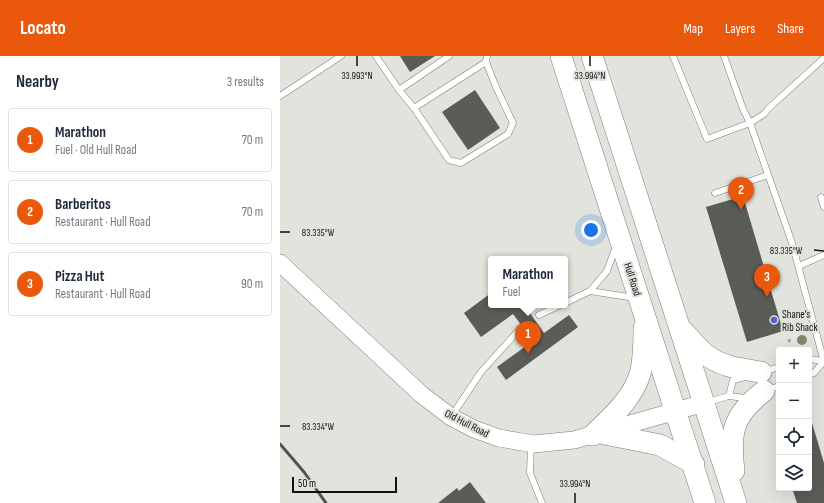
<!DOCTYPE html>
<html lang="en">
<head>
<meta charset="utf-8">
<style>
	:root { --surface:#fff; --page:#f6f6f7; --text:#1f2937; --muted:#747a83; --line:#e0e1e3; --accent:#ea580c }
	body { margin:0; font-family:"Sofia Sans Condensed",sans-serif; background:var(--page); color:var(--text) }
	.controls { position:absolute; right:12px; bottom:12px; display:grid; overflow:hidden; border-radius:4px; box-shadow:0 4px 16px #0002 }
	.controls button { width:36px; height:36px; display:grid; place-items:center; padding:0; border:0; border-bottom:1px solid var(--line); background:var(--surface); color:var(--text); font:20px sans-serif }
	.scale { position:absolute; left:12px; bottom:10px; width:105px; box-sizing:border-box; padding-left:4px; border:2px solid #111110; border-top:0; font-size:11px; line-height:14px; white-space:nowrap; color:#111110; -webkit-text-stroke:3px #e1e3dd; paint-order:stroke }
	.you { position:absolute; left:311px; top:174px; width:14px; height:14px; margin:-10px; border:3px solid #fff; border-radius:50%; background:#1a73e8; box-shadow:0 0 0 6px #1a73e833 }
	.badge { display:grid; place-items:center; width:26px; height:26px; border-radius:50%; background:var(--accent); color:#fff; font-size:13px; font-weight:700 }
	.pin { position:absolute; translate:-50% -33px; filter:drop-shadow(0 1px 2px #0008) }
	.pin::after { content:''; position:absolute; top:21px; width:14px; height:12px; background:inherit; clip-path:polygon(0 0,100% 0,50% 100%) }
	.popup { position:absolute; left:208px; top:200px; width:80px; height:52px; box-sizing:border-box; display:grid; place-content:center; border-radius:4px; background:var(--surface); filter:drop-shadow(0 1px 3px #0005); font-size:13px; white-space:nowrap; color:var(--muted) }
	.popup b { font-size:15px; color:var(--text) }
	.popup::after { content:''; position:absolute; left:50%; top:100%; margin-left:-8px; border:8px solid transparent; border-top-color:var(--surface) }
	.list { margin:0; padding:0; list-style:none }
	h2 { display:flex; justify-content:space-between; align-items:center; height:52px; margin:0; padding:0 16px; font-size:17px }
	h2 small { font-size:13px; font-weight:400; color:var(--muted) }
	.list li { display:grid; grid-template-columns:26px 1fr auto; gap:12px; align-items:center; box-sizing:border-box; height:64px; margin:0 8px 8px; padding:0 8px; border:1px solid var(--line); border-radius:4px }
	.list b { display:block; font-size:15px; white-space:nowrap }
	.list p { margin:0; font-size:13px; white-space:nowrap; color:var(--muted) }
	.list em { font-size:13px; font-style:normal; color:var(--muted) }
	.icon { flex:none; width:22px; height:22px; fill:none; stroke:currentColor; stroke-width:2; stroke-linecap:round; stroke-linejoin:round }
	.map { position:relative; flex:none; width:544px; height:447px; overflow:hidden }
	header { display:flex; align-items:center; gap:24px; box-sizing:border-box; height:56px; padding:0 20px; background:var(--accent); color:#fff }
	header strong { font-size:19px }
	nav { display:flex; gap:22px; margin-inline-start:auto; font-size:14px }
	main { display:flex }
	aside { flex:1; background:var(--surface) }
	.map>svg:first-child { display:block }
	.building { fill:#5a5c57 }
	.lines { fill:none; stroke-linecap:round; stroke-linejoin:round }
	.lane-casing { stroke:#7c7d79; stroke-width:7 }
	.secondary-casing { stroke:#7c7d79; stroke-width:18 }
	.highway-casing { stroke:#7c7d79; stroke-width:22 }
	.path { stroke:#989a95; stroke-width:2.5; stroke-dasharray:3 3; stroke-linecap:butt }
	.lane { stroke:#fff; stroke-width:6 }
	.secondary { stroke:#fff; stroke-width:17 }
	.highway { stroke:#fff; stroke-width:21 }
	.rail { stroke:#525250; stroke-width:3 }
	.tree { fill:#808771 }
	.ticks { fill:none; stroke:#111110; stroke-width:1.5 }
	.poi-dot { fill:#5463da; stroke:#e1e3dd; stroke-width:1.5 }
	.labels { text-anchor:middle; stroke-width:4; stroke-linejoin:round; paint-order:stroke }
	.street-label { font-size:11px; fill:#111110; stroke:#e1e3dd }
	.poi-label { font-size:11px; fill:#111110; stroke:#e1e3dd; text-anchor:start }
	.ticks-label { font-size:10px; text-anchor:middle; fill:#111110; stroke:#e1e3dd; stroke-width:4; stroke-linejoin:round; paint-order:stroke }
</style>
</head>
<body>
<header>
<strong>Locato</strong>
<nav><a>Map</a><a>Layers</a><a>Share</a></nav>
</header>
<main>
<aside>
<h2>Nearby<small>3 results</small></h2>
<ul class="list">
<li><span class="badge">1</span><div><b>Marathon</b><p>Fuel · Old Hull Road</p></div><em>70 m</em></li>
<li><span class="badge">2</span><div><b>Barberitos</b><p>Restaurant · Hull Road</p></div><em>70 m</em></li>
<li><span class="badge">3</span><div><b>Pizza Hut</b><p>Restaurant · Hull Road</p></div><em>90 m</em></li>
</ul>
</aside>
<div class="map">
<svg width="544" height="447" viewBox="0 0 544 447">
	<rect width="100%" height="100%" fill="#e1e3dd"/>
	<!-- building -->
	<g class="building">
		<polygon points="120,0 155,0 130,16"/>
		<polygon points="195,34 220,72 188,94 162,56"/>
		<polygon points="463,140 503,275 467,286 426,151"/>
		<polygon points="211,237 211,249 246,249 245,250 264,277 289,259 298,271 226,324 217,311 253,285 233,258 201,281 184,257"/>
		<polygon points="529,367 532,367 544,407 544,447 517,447 512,432 529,432"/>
		<polygon points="190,426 206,447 158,447 177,432 179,435"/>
	</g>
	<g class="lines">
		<defs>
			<g id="lane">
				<polyline points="96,0 119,34 169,0"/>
				<polyline points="393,0 427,83 470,67 463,53 444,0"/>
				<polyline points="544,2 489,52 484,58 470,67 512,187 544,306"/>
				<polyline points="119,34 134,52 169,104 181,107 228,78 233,67 216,31 206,6 207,0"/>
				<polyline points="0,40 61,0"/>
				<polyline points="134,52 206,6"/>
				<polyline points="435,137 488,119"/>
				<polyline points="541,141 544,151"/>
				<polyline points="336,190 327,215 310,235 355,242"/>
				<polyline points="519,210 544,199"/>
				<polyline points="285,247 310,235"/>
				<polyline points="259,259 280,249"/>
				<polyline points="529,303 544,305"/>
				<polyline points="483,316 499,311"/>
				<polyline points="529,319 534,317 544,305"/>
				<polyline points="487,334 499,330"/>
				<polyline points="449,340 453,324 465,321"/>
				<polyline points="428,346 449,340 465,342 469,341"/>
				<polyline points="171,361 201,316 239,274"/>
				<polyline points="251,389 250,417 262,447"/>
			</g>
			<polyline id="secondary" points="0,207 142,339 171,361 194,373 219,382 254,388 294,384 424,347"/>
			<g id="highway">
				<polyline points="281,0 425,447"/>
				<polyline points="312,0 456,447"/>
				<path d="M403,275C410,283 417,291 425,298C441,311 461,313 481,316"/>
				<polyline points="320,377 380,389 414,408"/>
				<path d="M313,379C331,361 352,344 360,318C364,304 364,287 364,272"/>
				<path d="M454,415C449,376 453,359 484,335"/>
			</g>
		</defs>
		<!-- lane casing -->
		<use href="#lane" class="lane-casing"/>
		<!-- secondary casing -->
		<use href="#secondary" class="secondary-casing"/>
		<!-- highway casing -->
		<use href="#highway" class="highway-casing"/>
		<!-- path -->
		<polyline class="path" points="509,283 510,289"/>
		<!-- lane -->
		<use href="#lane" class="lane"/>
		<!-- secondary -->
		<use href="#secondary" class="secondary"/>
		<!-- highway -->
		<use href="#highway" class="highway"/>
		<!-- rail -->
		<polyline class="rail" points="0,388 24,416 46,447"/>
	</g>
	<!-- trees -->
	<circle class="tree" cx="522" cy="284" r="5"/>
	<!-- ticks -->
	<path class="ticks" d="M77,10V0M310,10V0M0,176H10M534,194L544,195M0,370H10M295,447V437"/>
	<!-- markers -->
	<circle class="poi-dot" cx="494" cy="264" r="4"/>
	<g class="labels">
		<!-- street labels -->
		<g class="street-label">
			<text transform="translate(353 223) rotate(72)" y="4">Hull Road</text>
			<text transform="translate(187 367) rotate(27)" y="4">Old Hull Road</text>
		</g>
		<!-- poi labels -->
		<g class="poi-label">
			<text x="502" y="262">Shane’s<tspan x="502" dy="13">Rib Shack</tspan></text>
		</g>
	</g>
	<g class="ticks-label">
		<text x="77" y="23">33.993°N</text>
		<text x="310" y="23">33.994°N</text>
		<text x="38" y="180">83.335°W</text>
		<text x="506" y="198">83.335°W</text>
		<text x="38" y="374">83.334°W</text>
		<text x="295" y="431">33.994°N</text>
	</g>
</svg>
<div class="controls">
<button>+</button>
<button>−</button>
<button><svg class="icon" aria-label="locate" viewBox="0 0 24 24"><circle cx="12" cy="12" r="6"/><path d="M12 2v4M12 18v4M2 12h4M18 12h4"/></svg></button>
<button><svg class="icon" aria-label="layers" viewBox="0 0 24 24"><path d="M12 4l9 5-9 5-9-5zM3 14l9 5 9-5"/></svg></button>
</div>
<div class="scale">50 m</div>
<div class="you"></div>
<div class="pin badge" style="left:248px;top:298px">1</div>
<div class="popup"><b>Marathon</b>Fuel</div>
<div class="pin badge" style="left:461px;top:154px">2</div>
<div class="pin badge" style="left:487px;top:241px">3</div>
</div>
</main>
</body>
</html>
